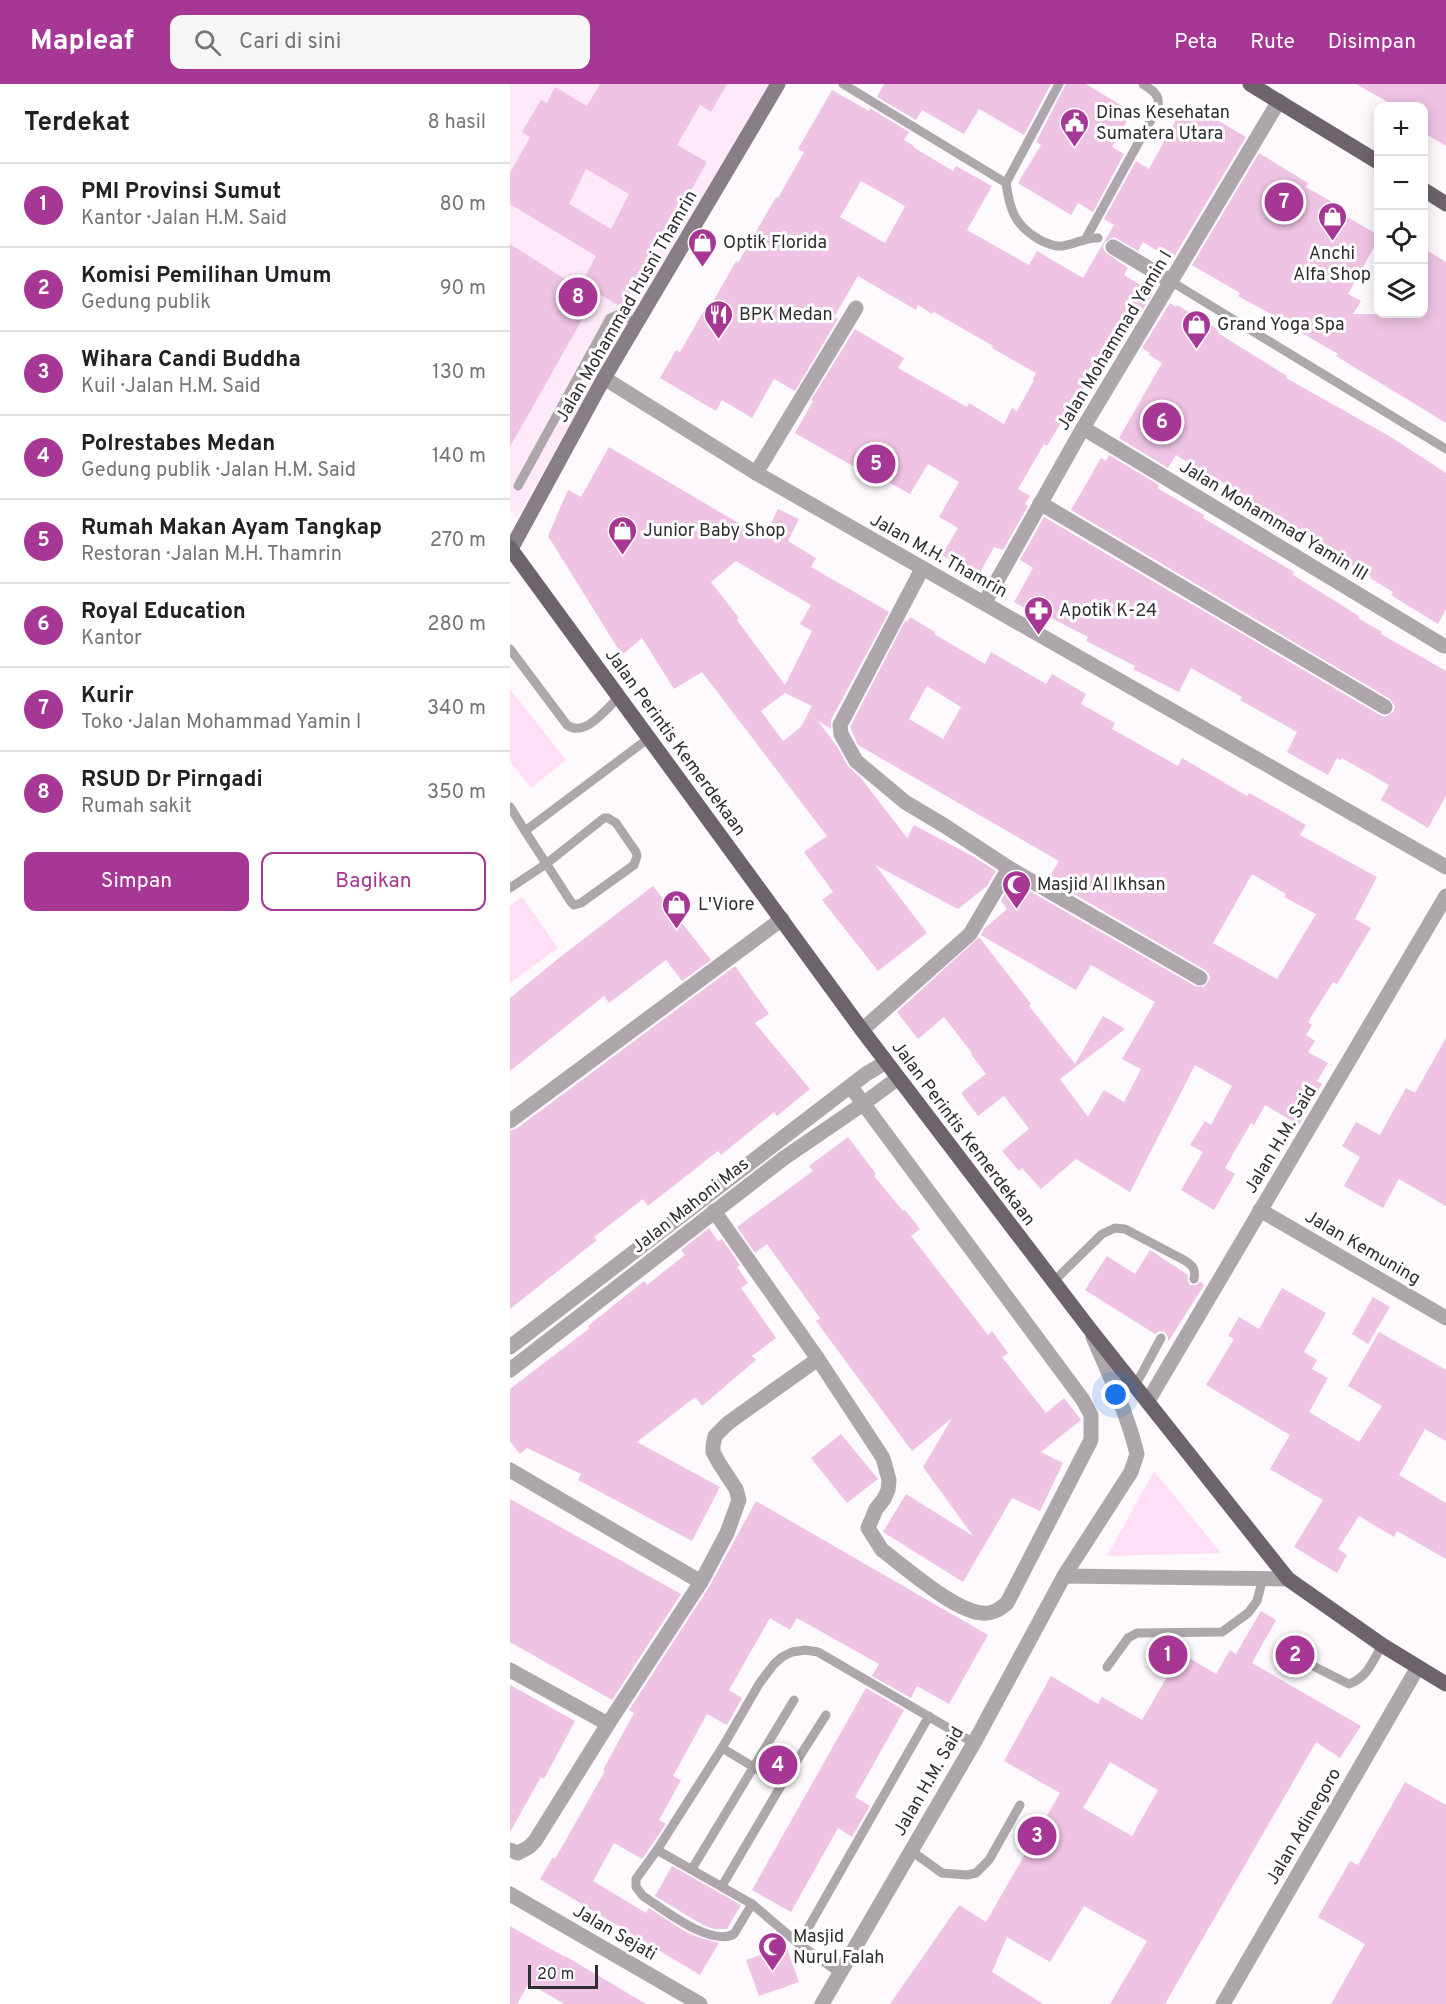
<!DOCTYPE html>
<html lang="id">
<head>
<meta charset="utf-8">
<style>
	:root { --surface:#fff; --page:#f6f6f6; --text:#202124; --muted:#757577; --line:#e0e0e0; --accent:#a63794 }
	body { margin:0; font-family:Overpass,sans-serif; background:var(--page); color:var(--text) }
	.controls { position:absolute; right:18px; top:18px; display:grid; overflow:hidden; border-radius:12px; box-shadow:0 3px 15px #0003 }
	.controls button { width:54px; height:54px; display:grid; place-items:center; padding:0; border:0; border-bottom:2px solid var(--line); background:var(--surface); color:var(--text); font:30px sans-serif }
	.scale { position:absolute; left:18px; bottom:15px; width:70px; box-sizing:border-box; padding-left:6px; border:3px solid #322d31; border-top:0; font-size:16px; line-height:21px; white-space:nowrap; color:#322d31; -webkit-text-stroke:4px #fff; paint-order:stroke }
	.you { position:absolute; left:606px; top:1311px; width:21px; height:21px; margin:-15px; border:4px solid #fff; border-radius:50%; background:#1a73e8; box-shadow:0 0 0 9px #1a73e833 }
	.badge { display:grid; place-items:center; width:39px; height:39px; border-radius:50%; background:var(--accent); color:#fff; font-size:20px; font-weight:700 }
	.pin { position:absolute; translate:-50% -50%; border:3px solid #fff; box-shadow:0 2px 6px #0006 }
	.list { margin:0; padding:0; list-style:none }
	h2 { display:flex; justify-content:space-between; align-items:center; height:78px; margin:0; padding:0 24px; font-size:26px }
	h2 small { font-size:20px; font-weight:400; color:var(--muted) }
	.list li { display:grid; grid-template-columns:39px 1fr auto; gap:18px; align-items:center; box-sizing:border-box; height:84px; padding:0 24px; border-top:2px solid var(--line) }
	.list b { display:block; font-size:22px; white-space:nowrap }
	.list p { margin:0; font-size:20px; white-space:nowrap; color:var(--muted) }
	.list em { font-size:20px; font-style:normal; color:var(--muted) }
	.actions { display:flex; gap:12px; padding:18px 24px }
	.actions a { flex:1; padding:14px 0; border:2px solid var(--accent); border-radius:12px; text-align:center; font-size:21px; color:var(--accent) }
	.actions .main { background:var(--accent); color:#fff }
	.icon { flex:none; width:33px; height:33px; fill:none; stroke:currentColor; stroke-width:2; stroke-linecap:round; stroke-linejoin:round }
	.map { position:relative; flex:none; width:936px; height:1920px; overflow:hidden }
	header { display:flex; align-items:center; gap:36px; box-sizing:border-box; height:84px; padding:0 30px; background:var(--accent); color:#fff }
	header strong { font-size:28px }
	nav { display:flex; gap:33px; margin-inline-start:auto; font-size:21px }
	.search { width:420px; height:54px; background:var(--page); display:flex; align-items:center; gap:15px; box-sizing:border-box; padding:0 21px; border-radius:12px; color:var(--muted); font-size:22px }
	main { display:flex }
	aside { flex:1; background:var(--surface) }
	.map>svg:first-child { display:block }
	.built { fill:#fee9f8 }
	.green { fill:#ffdef6 }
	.building { fill:#eec3e3; fill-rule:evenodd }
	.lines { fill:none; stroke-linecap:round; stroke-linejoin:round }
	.service { stroke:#ada7ab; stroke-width:9 }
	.minor { stroke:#ada7ab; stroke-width:15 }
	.tertiary { stroke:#ada7ab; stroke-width:15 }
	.secondary { stroke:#877f85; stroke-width:15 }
	.primary { stroke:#6d636a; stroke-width:15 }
	.labels { text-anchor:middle; stroke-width:6; stroke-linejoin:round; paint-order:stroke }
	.poi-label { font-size:18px; fill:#322d31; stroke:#fff; text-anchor:start }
	.street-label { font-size:18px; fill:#322d31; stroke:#fff }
</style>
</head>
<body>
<header>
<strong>Mapleaf</strong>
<div class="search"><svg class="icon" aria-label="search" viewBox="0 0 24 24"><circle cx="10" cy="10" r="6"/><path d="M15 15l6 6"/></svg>Cari di sini</div>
<nav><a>Peta</a><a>Rute</a><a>Disimpan</a></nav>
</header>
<main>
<aside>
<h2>Terdekat<small>8 hasil</small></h2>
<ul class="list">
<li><span class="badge">1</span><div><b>PMI Provinsi Sumut</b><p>Kantor · Jalan H.M. Said</p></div><em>80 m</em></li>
<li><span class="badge">2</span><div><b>Komisi Pemilihan Umum</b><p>Gedung publik</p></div><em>90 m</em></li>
<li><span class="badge">3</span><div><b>Wihara Candi Buddha</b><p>Kuil · Jalan H.M. Said</p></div><em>130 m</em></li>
<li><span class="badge">4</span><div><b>Polrestabes Medan</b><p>Gedung publik · Jalan H.M. Said</p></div><em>140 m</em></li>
<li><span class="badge">5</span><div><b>Rumah Makan Ayam Tangkap</b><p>Restoran · Jalan M.H. Thamrin</p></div><em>270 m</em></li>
<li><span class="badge">6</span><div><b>Royal Education</b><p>Kantor</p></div><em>280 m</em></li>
<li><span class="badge">7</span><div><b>Kurir</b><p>Toko · Jalan Mohammad Yamin I</p></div><em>340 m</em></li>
<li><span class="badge">8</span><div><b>RSUD Dr Pirngadi</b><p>Rumah sakit</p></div><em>350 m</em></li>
</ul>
<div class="actions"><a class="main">Simpan</a><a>Bagikan</a></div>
</aside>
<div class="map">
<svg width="936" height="1920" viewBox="0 0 936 1920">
	<rect width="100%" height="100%" fill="#fef9fd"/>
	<!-- built -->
	<polygon class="built" points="0,0 262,0 6,434 0,425"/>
	<!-- green -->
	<g class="green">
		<polygon points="0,605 56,676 21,704 0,677"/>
		<polygon points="12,813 48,864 0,899 0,822"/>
		<polygon points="644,1387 711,1469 597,1472"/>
	</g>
	<!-- building -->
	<g class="building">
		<path d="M90,0H217L201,28L190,21L167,61L197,78L158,147L155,145L112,223L87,209L0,363V160L69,204L86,172L0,120V89L20,53L12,48L31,16L37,19L45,3L77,22ZM76,85L119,110L101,145L59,120Z"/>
		<polygon points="374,0 541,0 514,51 469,25 454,50 412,26 406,36 367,13"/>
		<polygon points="556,0 576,0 622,28 602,63 614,70 583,128 568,119 561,131 508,99 531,61 526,58"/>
		<polygon points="846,0 936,0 936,62 914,49 914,22 885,22"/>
		<path d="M322,6L359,27L360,24L399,48L394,56L404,62L403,63L443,87L446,82L482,102L457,146L519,181L527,167L573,194L604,141L594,135L626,77L639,85L676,18L736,53L662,176L633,158L628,167L604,153L595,158L593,163L595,168L618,184L614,191L643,209L615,254L606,249L565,320L563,319L537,362L534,360L508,405L520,412L515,420L518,422L493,466L484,463L468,492L432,471L448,444L429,433L449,398L418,380L400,410L373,395L371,398L285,349L303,317L301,316L345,245L394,274L388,284L457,323L459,319L494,340L502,324L507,327L524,296L523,295L526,289L482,264L483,262L424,228L422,230L408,221L406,226L348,192L324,233L328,235L285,307L264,295L242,334L212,316L206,327L150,294L166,266L170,268L196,223L199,225L226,177L228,179L266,113L268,114L294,68L288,65ZM351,97L395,122L375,159L330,133Z"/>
		<polygon points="749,69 798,99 796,103 822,118 819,122 868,151 868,156 838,210 851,217 843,230 914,230 914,165 936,178 936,339 826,272 828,270 780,242 781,241 728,212 730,209 682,181"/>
		<polygon points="660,219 666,223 667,221 709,246 708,249 777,292 776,294 881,353 936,389 936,525 928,540 881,511 883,508 860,494 861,492 836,478 838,476 764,434 742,420 744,417 666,371 658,384 609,354 652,279 639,271 640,269 632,264"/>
		<path d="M99,363L254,454L268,425L289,435L278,457L306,474L301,483L379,528L321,636V645L308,637L326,661L338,682L351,694L397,754L404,741L464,773L486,787L477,802L448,825L365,781L417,849L368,887L312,816L323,808L294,768L317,752L192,588L164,605L132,554L112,571L38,452L58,406L71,413ZM226,477L301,521L290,540L302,547L275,601L227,536L229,534L201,498ZM275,609L302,622L291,643L273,657L251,627Z"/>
		<polygon points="599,371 649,401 647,404 694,431 693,434 784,488 783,491 849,532 848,534 872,548 871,550 936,587 936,712 918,744 871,716 879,701 832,674 831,676 827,674 818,691 777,668 787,648 730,616 732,613 681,584 669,608 623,585 625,582 576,557 578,553 522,524 520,527 504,518 523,484 510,476 534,433 870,631 875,633 883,628 885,623 880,615 561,426 591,374 596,377"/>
		<path d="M400,533L425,548L424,550L475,580L481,568L536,600L542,590L576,610L571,620L605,639L602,645L668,682L672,674L737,712L739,709L775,729L796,741L790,751L867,793L845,835L861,844L827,900L823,898L798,938L802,941L796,951L805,957L798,968L818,979L807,997L812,1000L789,1041L755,1021L744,1041L741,1039L715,1084L725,1090L704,1126L671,1106L693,1068L680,1061L695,1037L701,1041L722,1002L685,981L620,1108L566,1075L531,1105L512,1084L509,1087L492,1067L519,1045L494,1012L468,1032L451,1009L476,990L461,970L462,969L434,933L408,955L387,928L469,853L521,920L519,922L565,980L593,932L615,945L550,995L578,1033L594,1006L614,1018L631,985L612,975L645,918L581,881L566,906L471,851L474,845L497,825L491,817L502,797L685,902L694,903L700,895L699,890L695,886L538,795L549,777L348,661L340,643L395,537L397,538ZM417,602L451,623L433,655L399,635ZM742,790L776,810L774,813L806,830L767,895L703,859Z"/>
		<polygon points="143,802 201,876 172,897 156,876 99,919 94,912 0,987 0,914 54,870"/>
		<polygon points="225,882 259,930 245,939 300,1005 267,1032 264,1028 211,1071 208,1067 138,1122 133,1115 84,1153 87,1156 0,1225 0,1047 6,1045"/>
		<polygon points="936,954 936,1122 889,1095 873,1124 834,1102 850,1073 832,1062 846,1038 870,1051 896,1004 905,1009"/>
		<polygon points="338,1053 366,1090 364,1092 393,1127 395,1126 410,1145 401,1152 478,1251 482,1247 498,1269 492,1273 536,1329 554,1314 571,1336 531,1368 553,1379 530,1427 502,1414 453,1498 373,1448 396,1410 463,1452 413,1383 442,1334 402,1367 306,1237 310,1234 257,1160 245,1169 227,1143 303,1087 299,1082"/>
		<polygon points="199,1144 208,1157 212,1155 230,1181 227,1183 238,1199 231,1204 266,1254 242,1272 246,1276 192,1322 185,1313 127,1358 210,1403 182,1457 68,1396 71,1390 17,1364 10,1370 0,1357 0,1305 80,1244 78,1242 134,1197 137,1201 175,1171 171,1166"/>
		<polygon points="640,1166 678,1191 678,1197 680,1201 686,1201 690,1198 694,1201 658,1258 658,1253 655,1248 650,1247 645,1250 575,1206 597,1172 625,1190"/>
		<polygon points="772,1204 816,1229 794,1268 807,1276 802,1285 818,1294 799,1328 849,1358 872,1322 838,1302 869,1248 936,1286 936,1357 915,1345 889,1391 936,1419 936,1475 887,1447 884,1453 849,1432 828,1465 837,1471 827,1489 784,1463 813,1416 760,1385 780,1351 696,1301 724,1255 718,1252 729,1233 749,1245"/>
		<polygon points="863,1213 880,1223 858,1260 842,1250"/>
		<polygon points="331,1350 368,1395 337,1419 301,1374"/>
		<polygon points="0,1415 171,1510 102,1616 0,1558"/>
		<polygon points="246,1417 478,1551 439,1620 407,1602 401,1614 362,1592 369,1580 287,1534 280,1546 260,1534 219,1606 232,1614 217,1641 197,1630 163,1692 171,1696 149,1736 156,1740 141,1762 132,1775 104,1759 83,1797 136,1829 139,1824 174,1847 188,1853 209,1859 190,1891 30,1795 43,1773 45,1775 95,1687 93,1686 124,1629 119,1626 199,1503"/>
		<path d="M751,1527L766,1536L742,1579L851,1642L830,1674L806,1658L655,1920H600L637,1857L574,1822L540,1878L497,1853L482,1888L533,1920H380L449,1821L476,1838L550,1709L494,1677L541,1592L588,1620L592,1613L632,1636L671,1569L706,1590L720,1566L726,1570ZM600,1678L648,1706L622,1752L573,1724Z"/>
		<polygon points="0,1601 65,1637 34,1695 31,1693 0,1748"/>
		<polygon points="356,1604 394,1626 345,1713 360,1722 342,1753 328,1744 281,1828 242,1806"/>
		<polygon points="895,1698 936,1721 936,1920 821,1920 855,1860 808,1833 840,1777 848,1781"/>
		<polygon points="162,1782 231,1821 217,1845 204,1845 193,1841 145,1812"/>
		<polygon points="0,1842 55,1873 55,1872 136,1920 54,1920 19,1899 7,1920 0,1920"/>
		<polygon points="276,1862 289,1898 249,1912 236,1876"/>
	</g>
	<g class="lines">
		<!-- service -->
		<g class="service">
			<polyline points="333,0 496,99"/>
			<path d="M549,0L496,99C500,126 504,141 530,156C536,159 544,163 552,162C564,161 575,153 588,154"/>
			<path d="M575,156L648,23C650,10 643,7 633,0"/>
			<polyline points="662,198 936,365"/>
			<polyline points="8,402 100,234 109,230 127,238"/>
			<path d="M0,565L57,641C75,654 96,625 108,614"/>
			<polyline points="0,723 15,747 139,654"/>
			<polyline points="0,804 36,780 94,734 98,734 106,739 126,768 127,772 124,781 71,819 64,821 61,818 15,747"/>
			<path d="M544,1197L592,1150L605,1144L615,1145L674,1176C682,1181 686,1184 684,1195"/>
			<polyline points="625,1302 651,1254"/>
			<path d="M775,1568L839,1600C857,1594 863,1577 872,1561"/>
			<polyline points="597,1583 618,1554 627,1549 712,1548 738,1529 747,1517 753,1494"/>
			<polyline points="212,1664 272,1700"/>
			<polyline points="147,1766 242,1820"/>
			<polyline points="400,1766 432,1789 457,1791 466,1789 479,1776 510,1721"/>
			<polyline points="182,1785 284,1616"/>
			<polyline points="212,1802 272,1700 316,1631"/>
			<polyline points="289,1860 419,1632"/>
			<path d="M331,1890L289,1860L242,1820L224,1850C200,1863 153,1825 133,1812L126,1803V1795L147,1766L212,1664L249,1600L264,1580L272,1573L282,1568L295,1566L308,1568L464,1659"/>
		</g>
		<!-- minor -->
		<g class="minor">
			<polyline points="603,163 662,198"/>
			<polyline points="94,294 246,389 936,783"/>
			<polyline points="573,344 934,562"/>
			<polyline points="246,389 346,224"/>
			<polyline points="530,419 875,623"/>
			<polyline points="412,485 330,641 331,650 346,677 395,718 435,742 499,784 690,894"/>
			<polyline points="475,518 573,344 769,17"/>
			<polyline points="352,946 460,850 499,784"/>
			<polyline points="0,1037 272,835"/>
			<polyline points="750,1126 936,1234"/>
			<path d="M204,1127L308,1275L373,1374L379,1396L378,1406L374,1415L366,1425L358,1444L372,1466C395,1483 444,1527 472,1529C482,1530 489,1526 497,1519L581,1356V1331L573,1316L341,1003"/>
			<polyline points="0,1263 356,990 376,978"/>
			<polyline points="0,1286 274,1074 353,1020 388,994"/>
			<polyline points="0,1386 191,1498"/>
			<polyline points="0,1586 98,1640"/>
			<polyline points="0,1766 8,1769 19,1763 25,1757 98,1640 191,1498 217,1449 229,1416 226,1405 209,1379 203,1368 203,1362 205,1352 218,1339 308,1275"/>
			<polyline points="0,1810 190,1920"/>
			<polyline points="713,1920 908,1583"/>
		</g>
		<!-- tertiary -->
		<g class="tertiary">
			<polyline points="638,1317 936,812"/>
			<polyline points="554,1492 778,1495"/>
			<polyline points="312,1920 464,1659 554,1492 621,1388 627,1370 621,1348 607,1308 583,1253"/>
		</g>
		<!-- secondary -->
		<polyline class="secondary" points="1,465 94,294 268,0"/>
		<!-- primary -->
		<g class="primary">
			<polyline points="740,0 868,78"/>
			<polyline points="914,106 936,120"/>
			<polyline points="0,464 352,946 579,1244 778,1495 872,1561 936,1600"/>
		</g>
	</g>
	<!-- icons -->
	<defs>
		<symbol id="civic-pin" viewBox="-11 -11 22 30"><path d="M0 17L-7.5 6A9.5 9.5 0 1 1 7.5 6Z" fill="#a63794" stroke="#fff"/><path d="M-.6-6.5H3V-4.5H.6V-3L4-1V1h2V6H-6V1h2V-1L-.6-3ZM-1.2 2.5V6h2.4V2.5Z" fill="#fff"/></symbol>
		<symbol id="shop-pin" viewBox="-11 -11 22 30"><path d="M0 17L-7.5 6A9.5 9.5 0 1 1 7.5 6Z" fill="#a63794" stroke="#fff"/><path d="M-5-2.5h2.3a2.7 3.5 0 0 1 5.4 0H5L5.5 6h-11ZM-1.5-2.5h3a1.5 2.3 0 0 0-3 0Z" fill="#fff"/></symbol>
		<symbol id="restaurant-pin" viewBox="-11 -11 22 30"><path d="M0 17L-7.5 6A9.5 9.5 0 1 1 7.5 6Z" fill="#a63794" stroke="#fff"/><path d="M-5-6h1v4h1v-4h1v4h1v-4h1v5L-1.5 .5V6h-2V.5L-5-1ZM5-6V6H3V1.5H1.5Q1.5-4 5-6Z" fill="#fff"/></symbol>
		<symbol id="pharmacy-pin" viewBox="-11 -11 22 30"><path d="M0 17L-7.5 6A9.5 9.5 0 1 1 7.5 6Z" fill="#a63794" stroke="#fff"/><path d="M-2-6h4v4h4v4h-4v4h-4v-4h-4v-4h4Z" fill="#fff"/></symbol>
		<symbol id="mosque-pin" viewBox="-11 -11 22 30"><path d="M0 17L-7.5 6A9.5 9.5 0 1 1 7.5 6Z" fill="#a63794" stroke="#fff"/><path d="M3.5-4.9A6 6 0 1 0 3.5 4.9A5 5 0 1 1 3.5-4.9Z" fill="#fff"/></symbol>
	</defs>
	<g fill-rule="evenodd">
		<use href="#civic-pin" x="548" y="22" width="33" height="45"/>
		<use href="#shop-pin" x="806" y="116" width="33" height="45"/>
		<use href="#shop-pin" x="176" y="142" width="33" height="45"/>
		<use href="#restaurant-pin" x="192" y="214" width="33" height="45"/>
		<use href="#shop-pin" x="670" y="224" width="33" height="45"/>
		<use href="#shop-pin" x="96" y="430" width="33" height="45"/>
		<use href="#pharmacy-pin" x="512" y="510" width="33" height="45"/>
		<use href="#mosque-pin" x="490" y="784" width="33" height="45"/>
		<use href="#shop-pin" x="150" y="804" width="33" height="45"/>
		<use href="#mosque-pin" x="246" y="1846" width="33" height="45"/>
	</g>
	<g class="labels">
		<!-- poi labels -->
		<g class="poi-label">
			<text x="586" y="34">Dinas Kesehatan<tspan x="586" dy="21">Sumatera Utara</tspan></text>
			<text x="213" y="164">Optik Florida</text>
			<text x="822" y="175" text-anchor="middle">Anchi<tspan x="822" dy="21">Alfa Shop</tspan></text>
			<text x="229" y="236">BPK Medan</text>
			<text x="707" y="246">Grand Yoga Spa</text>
			<text x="133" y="452">Junior Baby Shop</text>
			<text x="549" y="532">Apotik K-24</text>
			<text x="527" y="806">Masjid Al Ikhsan</text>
			<text x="188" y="826">L'Viore</text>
			<text x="283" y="1858">Masjid<tspan x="283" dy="21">Nurul Falah</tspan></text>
		</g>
		<!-- street labels -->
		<g class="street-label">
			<text transform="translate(116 222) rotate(-60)" y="6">Jalan Mohammad Husni Thamrin</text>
			<text transform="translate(604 256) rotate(-59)" y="6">Jalan Mohammad Yamin I</text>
			<text transform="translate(764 436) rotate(31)" y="6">Jalan Mohammad Yamin III</text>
			<text transform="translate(429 471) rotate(29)" y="6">Jalan M.H. Thamrin</text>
			<text transform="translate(166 658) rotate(54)" y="6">Jalan Perintis Kemerdekaan</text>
			<text transform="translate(454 1049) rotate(53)" y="6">Jalan Perintis Kemerdekaan</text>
			<text transform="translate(770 1055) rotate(-59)" y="6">Jalan H.M. Said</text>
			<text transform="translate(180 1121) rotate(-38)" y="6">Jalan Mahoni Mas</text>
			<text transform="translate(853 1163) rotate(30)" y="6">Jalan Kemuning</text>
			<text transform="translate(418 1697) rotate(-60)" y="6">Jalan H.M. Said</text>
			<text transform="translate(793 1742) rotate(-60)" y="6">Jalan Adinegoro</text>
			<text transform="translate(105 1848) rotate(30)" y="6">Jalan Sejati</text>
		</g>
	</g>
</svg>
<div class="controls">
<button>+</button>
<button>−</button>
<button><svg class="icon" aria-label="locate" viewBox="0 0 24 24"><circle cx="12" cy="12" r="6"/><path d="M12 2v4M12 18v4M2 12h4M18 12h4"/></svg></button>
<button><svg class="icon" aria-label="layers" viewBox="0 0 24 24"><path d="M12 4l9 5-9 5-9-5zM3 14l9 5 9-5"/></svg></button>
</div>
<div class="scale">20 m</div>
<div class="you"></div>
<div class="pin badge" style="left:658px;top:1571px">1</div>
<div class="pin badge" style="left:785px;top:1571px">2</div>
<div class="pin badge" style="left:527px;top:1752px">3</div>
<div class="pin badge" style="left:268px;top:1681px">4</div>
<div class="pin badge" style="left:366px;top:380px">5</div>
<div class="pin badge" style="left:652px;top:338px">6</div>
<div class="pin badge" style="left:774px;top:118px">7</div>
<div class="pin badge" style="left:68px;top:213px">8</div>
</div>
</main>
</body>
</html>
